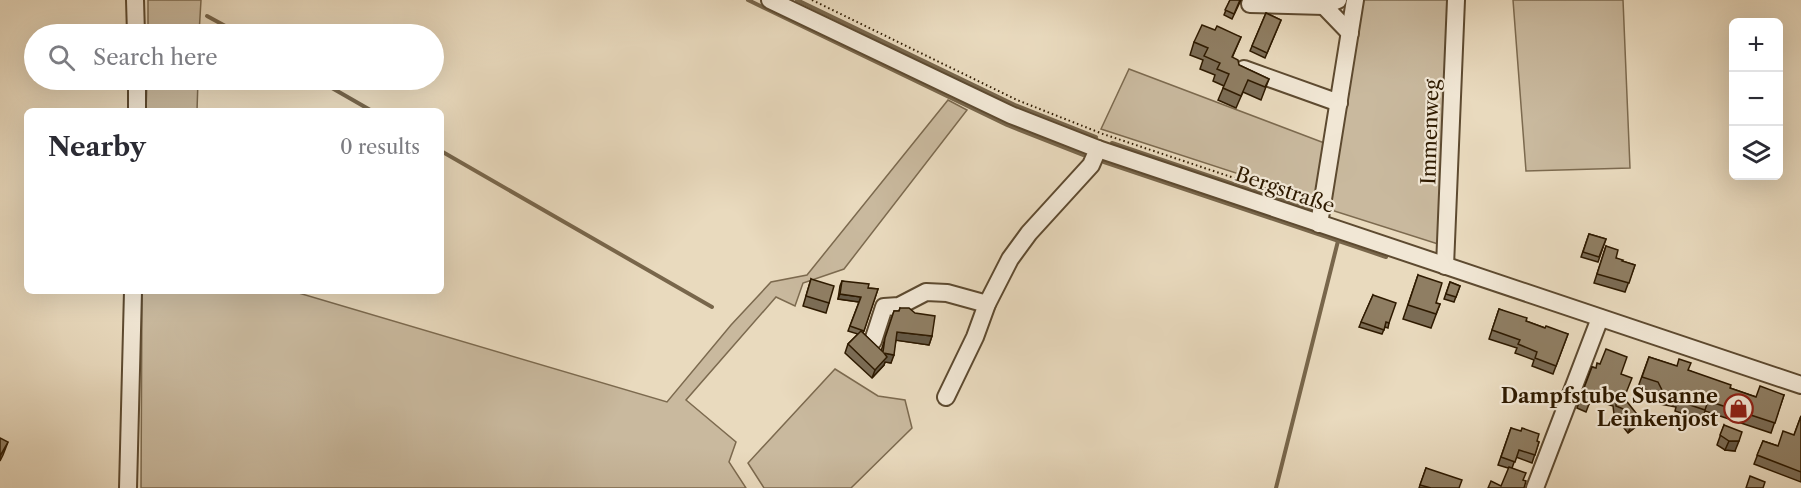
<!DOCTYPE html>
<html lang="en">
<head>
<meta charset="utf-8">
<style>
	:root { --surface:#fff; --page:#f7f7f7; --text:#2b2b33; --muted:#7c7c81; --line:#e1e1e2 }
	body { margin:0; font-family:"Libre Caslon Text",serif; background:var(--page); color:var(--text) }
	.controls { position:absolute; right:18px; top:18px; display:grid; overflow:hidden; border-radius:9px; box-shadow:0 6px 24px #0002 }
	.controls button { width:54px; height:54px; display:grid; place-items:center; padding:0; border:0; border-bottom:2px solid var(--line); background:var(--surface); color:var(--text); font:30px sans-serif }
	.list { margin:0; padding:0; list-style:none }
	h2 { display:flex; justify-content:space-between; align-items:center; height:78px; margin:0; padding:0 24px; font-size:26px }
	h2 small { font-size:20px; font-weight:400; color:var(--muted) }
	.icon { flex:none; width:33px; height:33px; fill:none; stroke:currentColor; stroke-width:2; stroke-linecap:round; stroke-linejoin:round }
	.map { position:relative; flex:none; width:1801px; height:488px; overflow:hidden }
	.search { position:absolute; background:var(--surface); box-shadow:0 6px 24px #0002; left:24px; top:24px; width:420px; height:66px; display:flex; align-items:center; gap:15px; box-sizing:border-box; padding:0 21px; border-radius:33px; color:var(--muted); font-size:22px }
	.panel { position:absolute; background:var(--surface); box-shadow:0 6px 24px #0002; left:24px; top:108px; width:420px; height:186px; border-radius:9px }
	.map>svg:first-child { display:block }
	.green { fill:#c9b99e; stroke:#7c6a4f; stroke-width:1.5 }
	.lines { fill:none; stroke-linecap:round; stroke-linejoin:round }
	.stream { stroke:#78664b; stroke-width:4 }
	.minor-casing { stroke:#5d4a30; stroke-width:20 }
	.path { stroke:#2e1a00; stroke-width:2; stroke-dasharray:1.5 3; stroke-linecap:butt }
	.minor { stroke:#f1e7d5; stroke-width:16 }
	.wall { fill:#7b6c55; stroke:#2e1a00; stroke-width:1.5 }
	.shaded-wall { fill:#645845; stroke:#2e1a00; stroke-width:1.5 }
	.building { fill:#8f7e63; stroke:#2e1a00; stroke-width:1.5 }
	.labels { text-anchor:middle; stroke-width:4.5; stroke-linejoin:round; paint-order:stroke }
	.street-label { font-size:20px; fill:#2e1a00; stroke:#f1e7d5 }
	.poi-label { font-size:20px; font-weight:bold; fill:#2e1a00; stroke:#f1e7d5; text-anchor:end }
</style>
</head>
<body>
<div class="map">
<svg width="1801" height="488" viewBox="0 0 1801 488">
	<rect width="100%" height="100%" fill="#e9dabe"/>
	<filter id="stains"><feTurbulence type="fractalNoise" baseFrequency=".00333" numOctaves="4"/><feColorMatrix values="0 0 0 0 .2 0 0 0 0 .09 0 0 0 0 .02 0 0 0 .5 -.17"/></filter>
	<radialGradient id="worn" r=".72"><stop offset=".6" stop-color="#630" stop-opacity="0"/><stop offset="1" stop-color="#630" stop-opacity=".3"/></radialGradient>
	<!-- green -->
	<g class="green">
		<polygon points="148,0 201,0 199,34 148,34"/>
		<polygon points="1361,0 1451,0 1438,244 1328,209"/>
		<polygon points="1513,0 1623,0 1630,168 1526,171"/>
		<polygon points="1129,69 1327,144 1316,199 1101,129"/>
		<polygon points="147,80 198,80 197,111 146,111"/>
		<polygon points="948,100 967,110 844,269 803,283 795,306 776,297 686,400 736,442 729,462 746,488 141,488 142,291 292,291 667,402 731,325 771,282 807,275"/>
		<polygon points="835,369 878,396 905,400 912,428 851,488 764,488 748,463"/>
	</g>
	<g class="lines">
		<!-- stream -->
		<g class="stream">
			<polyline points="748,0 1007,125 1083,155"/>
			<polyline points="797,0 1015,105 1096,137"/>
			<polyline points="207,16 240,34"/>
			<polyline points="318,80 372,111"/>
			<polyline points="1112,143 1313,211"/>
			<polyline points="441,151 712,307"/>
			<polyline points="1104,162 1386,257"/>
			<polyline points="1276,488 1338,241"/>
		</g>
		<defs>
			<g id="minor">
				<polyline points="135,0 136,34"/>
				<polyline points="770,0 1011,115 1098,149 1801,385"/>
				<polyline points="1250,4 1324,6 1338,0"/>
				<polyline points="1324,6 1350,33"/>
				<polyline points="1244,69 1339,103"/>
				<polyline points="137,80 137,111"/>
				<polyline points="1319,224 1355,0"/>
				<polyline points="1445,266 1456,0"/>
				<polyline points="873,341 884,307 899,306 926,292 947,293 987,304"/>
				<polyline points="946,397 975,337 987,304 1010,259 1029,233 1091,165 1098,149"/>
				<polyline points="128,488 133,291"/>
				<polyline points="1535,488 1600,318"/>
			</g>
		</defs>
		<!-- minor casing -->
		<use href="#minor" class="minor-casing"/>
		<!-- path -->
		<polyline class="path" points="812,0 1017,100 1103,134 1309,203"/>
		<!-- minor -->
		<use href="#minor" class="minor"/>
	</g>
	<!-- wall -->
	<g class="wall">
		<polygon points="1230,0 1241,0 1232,19 1224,15"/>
		<polygon points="1266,13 1281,20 1265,58 1250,51"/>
		<polygon points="1215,30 1241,37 1232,58 1239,65 1269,79 1261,100 1243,92 1236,108 1218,100 1224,86 1213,81 1215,75 1200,69 1203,60 1190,55 1194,42"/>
		<polygon points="1589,234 1606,239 1598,262 1581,257"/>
		<polygon points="1606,246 1616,258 1622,261 1635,265 1625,292 1594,283"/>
		<polygon points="1418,275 1436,303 1440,304 1431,328 1403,319"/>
		<polygon points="811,279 829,303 826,313 803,306"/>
		<polygon points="842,281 868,288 878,289 863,333 881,351 894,311 899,311 900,308 932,336 929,345 896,340 891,363 885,362 884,365 872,378 845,353 848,344 858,334 848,331 859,302 838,299 840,286"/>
		<polygon points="1450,282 1460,286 1454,302 1444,299"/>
		<polygon points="1373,295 1389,323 1388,328 1385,327 1382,334 1359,327"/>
		<polygon points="1499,309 1526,321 1545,328 1568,334 1553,374 1532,366 1534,360 1515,353 1517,348 1489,339"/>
		<polygon points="1649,357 1688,370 1730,388 1756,397 1784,395 1771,433 1705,411 1702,420 1675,411 1676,407 1660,404 1654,392 1638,387"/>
		<polygon points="1600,364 1621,374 1624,399 1638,425 1628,433 1620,423 1622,417 1614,414 1613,406 1591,399 1586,412 1577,408 1592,367 1596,368"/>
		<polygon points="1801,416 1801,482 1754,464 1763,441 1778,446 1794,435"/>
		<polygon points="1724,425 1735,451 1725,450 1717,445"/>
		<polygon points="1511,428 1539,442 1532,463 1516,457 1512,468 1508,468 1498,465"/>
		<polygon points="1426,468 1459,488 1419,488"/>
	</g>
	<!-- shaded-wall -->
	<g class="shaded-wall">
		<polygon points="840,294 861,297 859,302 838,299"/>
		<polygon points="897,332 932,336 929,345 894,340"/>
		<polygon points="884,353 894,355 891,363 885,362 884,365 872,378 875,370"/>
		<polygon points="1640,418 1638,425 1628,433 1631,426"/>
		<polygon points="1729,441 1739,441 1735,451 1725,450"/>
		<polygon points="8,442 3,455 0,461 0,456"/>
	</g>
	<!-- building -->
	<g class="building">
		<polygon points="1230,0 1240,0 1234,14 1225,10"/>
		<polygon points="1266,13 1281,20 1267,53 1252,46"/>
		<polygon points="1202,25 1215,30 1217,26 1241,37 1232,57 1238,60 1239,65 1269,79 1265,87 1248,80 1241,96 1223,88 1229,74 1217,69 1220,63 1204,56 1208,48 1194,42"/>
		<polygon points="1589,234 1606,239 1599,257 1583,252"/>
		<polygon points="1606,246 1618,250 1616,258 1623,260 1622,261 1635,265 1629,283 1597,274"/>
		<polygon points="1418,275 1442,283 1436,303 1440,304 1436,314 1408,305"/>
		<polygon points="811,279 834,286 829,303 806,296"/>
		<polygon points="842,281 869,284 868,288 878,289 864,331 850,326 861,297 840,294"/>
		<polygon points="1450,282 1460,286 1456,297 1446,294"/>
		<polygon points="1373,295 1396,303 1389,323 1386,322 1384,330 1361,322"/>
		<polygon points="900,308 909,308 915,313 935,316 932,336 897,332 894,355 884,353 887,357 875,370 848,344 861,331 883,352 885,338 894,311 899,311"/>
		<polygon points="1499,309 1527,318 1526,321 1545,328 1546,326 1568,334 1556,366 1535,358 1537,352 1518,344 1520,340 1492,330"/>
		<polygon points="1606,349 1627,357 1621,374 1632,378 1624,398 1640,418 1631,426 1622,416 1628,411 1616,406 1616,399 1594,392 1589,404 1579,401 1592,367 1596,368 1597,363 1600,364"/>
		<polygon points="1649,357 1677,366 1679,359 1691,363 1688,370 1731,385 1730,388 1756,397 1760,386 1784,395 1775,423 1708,401 1705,410 1678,401 1679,397 1664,394 1658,382 1642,377"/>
		<polygon points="1801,416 1801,472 1757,455 1763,441 1778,446 1783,431 1794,435"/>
		<polygon points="1724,425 1742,432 1739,441 1729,441 1720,435"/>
		<polygon points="1511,428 1521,431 1522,428 1539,434 1537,441 1539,442 1535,455 1519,450 1515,462 1501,457"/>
		<polygon points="0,438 8,442 0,456"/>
		<polygon points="1509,467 1526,473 1523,480 1526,481 1524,488 1488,488 1491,481 1501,486"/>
		<polygon points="1426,468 1462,480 1459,488 1431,488 1420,485"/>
		<polygon points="1750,476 1765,482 1763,488 1746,488"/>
	</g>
	<!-- icons -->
	<defs>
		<symbol id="shop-ring" viewBox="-11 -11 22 22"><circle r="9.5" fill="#f1e7d5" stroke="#8f2418" stroke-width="1.5"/><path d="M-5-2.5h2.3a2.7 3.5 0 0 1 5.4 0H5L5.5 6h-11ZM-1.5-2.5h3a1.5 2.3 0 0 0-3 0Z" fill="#8f2418"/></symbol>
	</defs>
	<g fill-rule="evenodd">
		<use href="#shop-ring" x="1722" y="392" width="33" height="33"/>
	</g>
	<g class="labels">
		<!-- street labels -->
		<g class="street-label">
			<text transform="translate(1430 132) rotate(-88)" y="7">Immenweg</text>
			<text transform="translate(1285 190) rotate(19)" y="7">Bergstraße</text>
		</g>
		<!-- poi labels -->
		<g class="poi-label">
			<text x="1718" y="403">Dampfstube Susanne<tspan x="1718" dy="23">Leinkenjost</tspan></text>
		</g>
	</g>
	<rect width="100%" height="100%" filter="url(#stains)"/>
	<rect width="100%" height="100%" fill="url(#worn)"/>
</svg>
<div class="controls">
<button>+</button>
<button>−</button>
<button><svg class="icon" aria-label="layers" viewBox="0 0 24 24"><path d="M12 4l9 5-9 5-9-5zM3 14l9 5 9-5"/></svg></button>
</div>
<div class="search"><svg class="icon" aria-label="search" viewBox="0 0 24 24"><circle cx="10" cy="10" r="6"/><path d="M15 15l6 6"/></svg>Search here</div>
<section class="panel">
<h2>Nearby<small>0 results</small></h2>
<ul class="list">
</ul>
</section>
</div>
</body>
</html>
